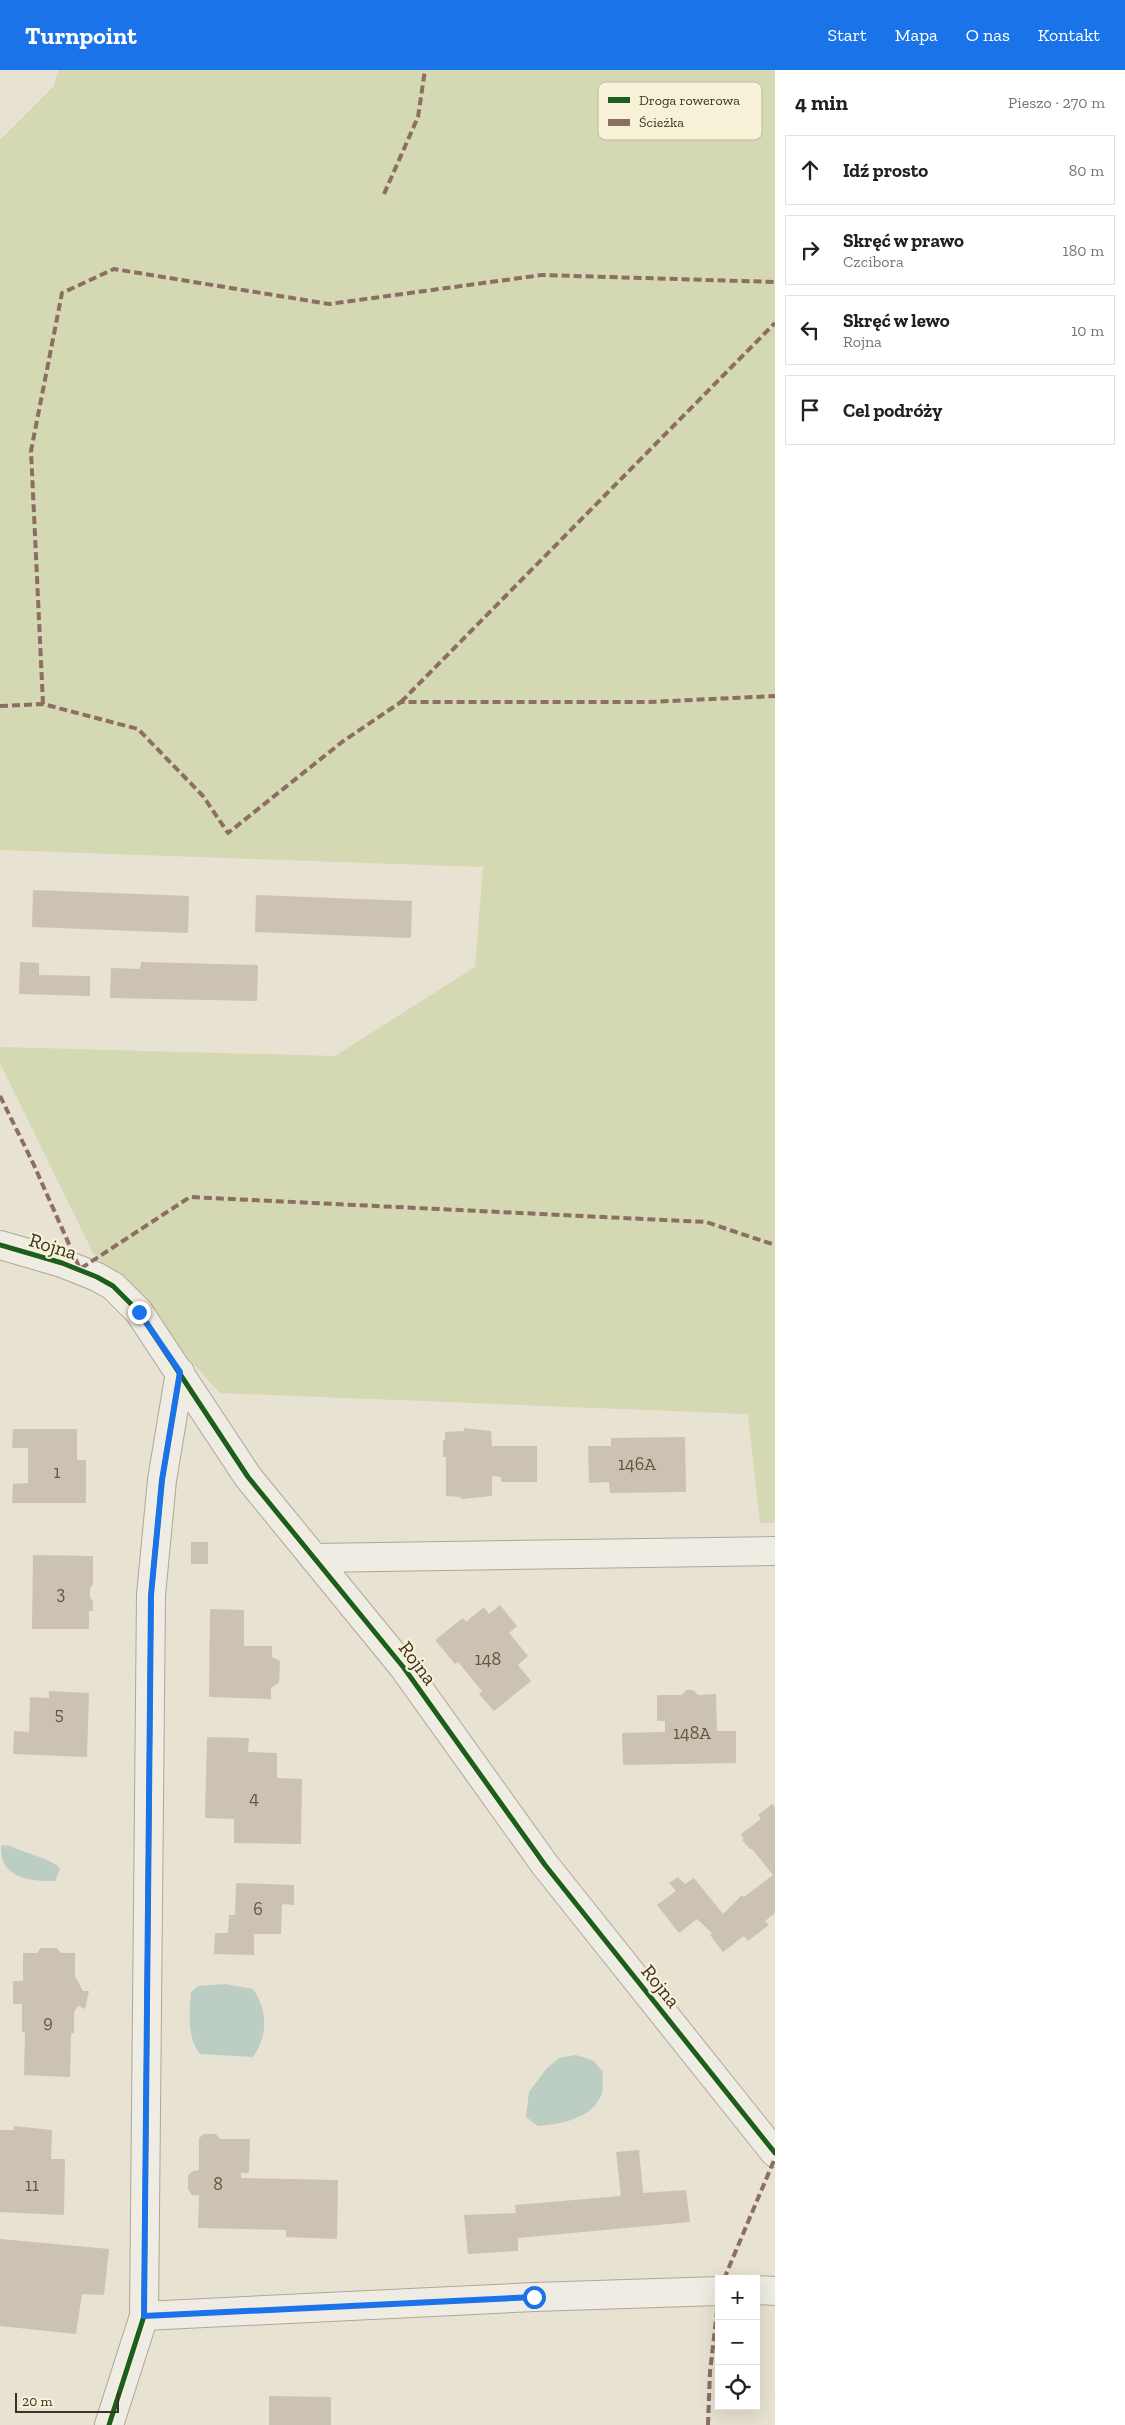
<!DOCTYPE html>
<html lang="pl">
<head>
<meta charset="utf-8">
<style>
	:root { --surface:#fff; --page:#f2f2f2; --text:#222; --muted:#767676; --line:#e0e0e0; --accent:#1a73e8 }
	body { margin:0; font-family:"Zilla Slab",serif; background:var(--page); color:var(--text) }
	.controls { position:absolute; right:15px; bottom:15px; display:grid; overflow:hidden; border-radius:0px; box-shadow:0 5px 20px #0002 }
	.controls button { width:45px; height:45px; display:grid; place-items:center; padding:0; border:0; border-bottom:1px solid var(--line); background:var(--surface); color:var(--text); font:25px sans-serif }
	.scale { position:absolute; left:15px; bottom:12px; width:104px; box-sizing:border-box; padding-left:5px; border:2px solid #3d3120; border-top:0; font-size:14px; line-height:18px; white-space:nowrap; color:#3d3120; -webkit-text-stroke:4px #f7f1d8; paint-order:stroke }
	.stop { position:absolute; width:15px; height:15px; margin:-11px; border:4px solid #1a73e8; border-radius:50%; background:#fff }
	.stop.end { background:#1a73e8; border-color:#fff; box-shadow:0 1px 5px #0008 }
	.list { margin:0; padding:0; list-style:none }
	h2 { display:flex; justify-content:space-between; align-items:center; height:65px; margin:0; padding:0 20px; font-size:21px }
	h2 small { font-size:16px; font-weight:400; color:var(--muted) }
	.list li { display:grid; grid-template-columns:32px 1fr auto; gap:15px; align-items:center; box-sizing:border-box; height:70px; margin:0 10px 10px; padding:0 10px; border:1px solid var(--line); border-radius:0px }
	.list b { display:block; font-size:19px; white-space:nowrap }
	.list p { margin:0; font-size:16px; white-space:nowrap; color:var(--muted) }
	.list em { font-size:16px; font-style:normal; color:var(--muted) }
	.icon { flex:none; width:28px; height:28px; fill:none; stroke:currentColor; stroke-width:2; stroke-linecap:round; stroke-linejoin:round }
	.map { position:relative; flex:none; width:775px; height:2355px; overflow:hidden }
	header { display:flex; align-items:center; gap:30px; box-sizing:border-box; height:70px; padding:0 25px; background:var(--accent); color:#fff }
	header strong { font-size:24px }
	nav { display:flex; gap:28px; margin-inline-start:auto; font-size:18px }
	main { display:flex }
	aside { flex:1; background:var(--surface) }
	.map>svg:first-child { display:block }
	.green { fill:#d4d8b3 }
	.water { fill:#bccdc4 }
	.building { fill:#ccc2b1 }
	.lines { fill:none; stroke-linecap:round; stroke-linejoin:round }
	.minor-casing { stroke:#ada799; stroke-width:30 }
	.minor { stroke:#efece3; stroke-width:28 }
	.quiet { stroke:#8d6e63; stroke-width:4; stroke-dasharray:8 4; stroke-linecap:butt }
	.cycleway-casing { stroke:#f7f1d8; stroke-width:8 }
	.cycleway { stroke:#1b5e20; stroke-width:5 }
	.route { stroke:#1a73e8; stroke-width:6 }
	.labels { text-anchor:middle; stroke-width:4.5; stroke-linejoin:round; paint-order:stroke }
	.number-label { font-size:18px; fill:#615544 }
	.street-label { font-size:20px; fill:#3d3120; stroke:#f7f1d8 }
	.key { fill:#f7f1d8; stroke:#bfb7a1; stroke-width:1 }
	.key-label { font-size:14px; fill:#3d3120 }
</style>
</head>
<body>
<header>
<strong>Turnpoint</strong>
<nav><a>Start</a><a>Mapa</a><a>O nas</a><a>Kontakt</a></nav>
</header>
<main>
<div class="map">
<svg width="775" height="2355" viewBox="0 0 775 2355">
	<rect width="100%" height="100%" fill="#e7e2d1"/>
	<!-- green -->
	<polygon class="green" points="58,0 775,0 775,1453 760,1453 748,1344 220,1323 93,1183 0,993 0,977 335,986 475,897 483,797 0,780 0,70 54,16"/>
	<!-- water -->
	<g class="water">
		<path d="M8,1775C22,1783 53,1788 60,1799L55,1811C31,1811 0,1810 1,1776Z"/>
		<path d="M225,1914L253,1919C268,1941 268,1966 253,1987L200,1984C187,1968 189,1942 191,1922L198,1916Z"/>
		<path d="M576,1985L594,1991L603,2002C602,2008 604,2020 601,2026C591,2049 560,2054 538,2056L526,2047L529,2022L547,1998L559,1988Z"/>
	</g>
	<!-- building -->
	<g class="building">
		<polygon points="33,820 189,826 188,863 32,857"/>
		<polygon points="256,825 412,831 411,868 255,862"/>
		<polygon points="20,892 39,893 39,905 90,906 90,926 19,924"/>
		<polygon points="141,892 258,895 257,931 110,928 111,898 140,899"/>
		<polygon points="464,1358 491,1361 492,1376 537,1376 537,1412 501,1412 501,1407 492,1406 492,1426 461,1429 461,1427 446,1426 446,1387 443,1387 443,1370 445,1370 445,1362 464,1361"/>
		<polygon points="13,1359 77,1359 77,1390 86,1390 86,1433 12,1433 13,1414 28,1413 28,1378 12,1378"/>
		<polygon points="685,1367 686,1422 610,1423 609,1412 589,1413 588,1376 611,1376 611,1368"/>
		<rect x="191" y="1472" width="17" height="22"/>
		<polygon points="33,1485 93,1486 93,1514 90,1518 90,1528 93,1531 93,1541 89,1541 89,1559 32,1559"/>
		<polygon points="500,1535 517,1556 509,1563 528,1586 518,1595 531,1611 494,1641 479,1624 482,1621 458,1592 455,1594 435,1570 463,1548 466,1552 484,1537 489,1544"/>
		<polygon points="210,1539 244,1540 244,1576 272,1576 272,1587 280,1591 279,1613 271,1618 271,1629 209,1627"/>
		<polygon points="686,1620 693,1620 698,1625 716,1624 717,1661 736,1661 736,1693 623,1695 622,1663 665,1662 665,1651 657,1651 657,1625 682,1625"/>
		<polygon points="49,1621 89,1623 87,1687 13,1684 14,1661 29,1662 30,1627 49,1628"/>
		<polygon points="207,1667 249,1668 248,1682 277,1683 277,1708 302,1709 301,1774 234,1773 234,1749 205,1748"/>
		<polygon points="772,1734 775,1737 775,1843 765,1851 769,1855 748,1871 744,1866 723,1882 710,1865 712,1863 697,1849 679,1863 657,1835 676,1821 669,1813 678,1807 685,1814 694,1808 723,1844 742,1825 744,1827 773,1805 752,1779 750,1779 742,1770 744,1769 741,1764 761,1749 758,1745"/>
		<polygon points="236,1813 294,1815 294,1835 282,1834 281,1864 254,1864 254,1885 214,1884 215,1863 228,1863 229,1845 235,1845"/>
		<polygon points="41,1878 57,1878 61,1883 75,1883 75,1906 83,1921 89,1921 85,1939 78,1936 74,1942 74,1963 71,1963 70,2007 24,2005 25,1962 22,1962 22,1934 13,1934 13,1911 23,1911 23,1883 37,1883"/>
		<polygon points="14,2056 52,2060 51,2089 65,2089 64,2145 0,2142 0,2060 14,2060"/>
		<polygon points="204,2064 216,2064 220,2069 250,2069 249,2103 241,2103 241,2108 338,2110 337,2169 286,2167 286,2160 198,2158 199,2125 192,2125 188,2119 188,2105 193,2101 199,2100 199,2068"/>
		<polygon points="639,2080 643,2123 686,2120 690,2152 518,2168 518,2181 468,2184 464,2145 516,2143 515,2135 621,2126 616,2082"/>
		<polygon points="0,2169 109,2179 104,2225 82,2224 76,2264 0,2256"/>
		<polygon points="269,2326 331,2327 331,2355 269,2355"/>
	</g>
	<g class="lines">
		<defs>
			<g id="minor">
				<polyline points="0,1175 62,1193 97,1207 113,1216 139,1242 248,1407 404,1598 545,1795 775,2083"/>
				<polyline points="314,1488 775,1481"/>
				<polyline points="756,2220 775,2221"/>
				<polyline points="144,2246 534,2227 719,2221"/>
				<polyline points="109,2355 144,2246 151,1525 162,1410 180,1302"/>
			</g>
		</defs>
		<!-- minor casing -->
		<use href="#minor" class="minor-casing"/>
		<!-- minor -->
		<use href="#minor" class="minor"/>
		<!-- quiet -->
		<g class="quiet">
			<polyline points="384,124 418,47 425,0"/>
			<polyline points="401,632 775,253"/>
			<polyline points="43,634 31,381 62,223 114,199 329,234 542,205 775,212"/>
			<polyline points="0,636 43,634 138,659 203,726 228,763 342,672 401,632 649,632 775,626"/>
			<polyline points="0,1026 33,1093 80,1199 190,1127 706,1152 775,1175"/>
			<polyline points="724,2209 775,2088"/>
			<polyline points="708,2355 710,2302 719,2224"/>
		</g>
		<defs>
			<g id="cycleway">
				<polyline points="0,1175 62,1193 97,1207 113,1216 139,1242 248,1407 404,1598 545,1795 775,2083"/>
				<polyline points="109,2355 144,2246 151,1525 162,1410 180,1302"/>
			</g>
		</defs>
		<!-- cycleway casing -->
		<use href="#cycleway" class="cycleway-casing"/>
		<!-- cycleway -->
		<use href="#cycleway" class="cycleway"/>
	</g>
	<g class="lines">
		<!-- route -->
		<polyline class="route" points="139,1242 180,1302 162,1410 151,1525 144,2246 534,2227"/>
	</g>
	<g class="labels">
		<!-- number labels -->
		<g class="number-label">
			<text x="637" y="1400">146A</text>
			<text x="57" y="1408">1</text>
			<text x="61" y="1529">3</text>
			<text x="488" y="1595">148</text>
			<text x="59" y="1650">5</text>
			<text x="692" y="1669">148A</text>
			<text x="254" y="1734">4</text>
			<text x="258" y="1845">6</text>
			<text x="48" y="1958">9</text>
			<text x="218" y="2120">8</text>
			<text x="32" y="2121">11</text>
		</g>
		<!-- street labels -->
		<g class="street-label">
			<text transform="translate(53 1176) rotate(17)" y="7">Rojna</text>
			<text transform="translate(418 1593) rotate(53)" y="7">Rojna</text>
			<text transform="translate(661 1916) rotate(51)" y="7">Rojna</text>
		</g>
	</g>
	<!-- legend -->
	<rect x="598" y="12" width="164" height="58" rx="8" class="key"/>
	<rect x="608" y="27" width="22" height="6" fill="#1b5e20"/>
	<rect x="608" y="49" width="22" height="7" fill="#8d6e63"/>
	<g class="key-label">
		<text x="639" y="35">Droga rowerowa</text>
		<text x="639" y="57">Ścieżka</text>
	</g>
</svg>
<div class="controls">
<button>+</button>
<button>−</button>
<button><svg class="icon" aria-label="locate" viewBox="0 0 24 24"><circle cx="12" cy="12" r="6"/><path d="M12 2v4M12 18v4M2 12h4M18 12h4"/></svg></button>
</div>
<div class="scale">20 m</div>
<div class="stop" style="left:534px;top:2227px"></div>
<div class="stop end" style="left:139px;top:1242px"></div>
</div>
<aside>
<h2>4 min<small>Pieszo · 270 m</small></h2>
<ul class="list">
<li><svg class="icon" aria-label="ahead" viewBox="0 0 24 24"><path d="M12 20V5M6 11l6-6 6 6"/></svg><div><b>Idź prosto</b></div><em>80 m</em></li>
<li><svg class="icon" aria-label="right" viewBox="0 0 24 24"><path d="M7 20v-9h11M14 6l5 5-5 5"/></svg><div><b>Skręć w prawo</b><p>Czcibora</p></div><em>180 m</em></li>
<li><svg class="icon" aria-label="left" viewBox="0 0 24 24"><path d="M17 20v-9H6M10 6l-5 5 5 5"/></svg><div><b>Skręć w lewo</b><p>Rojna</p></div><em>10 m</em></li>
<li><svg class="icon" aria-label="arrive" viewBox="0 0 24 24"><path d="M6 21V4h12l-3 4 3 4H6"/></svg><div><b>Cel podróży</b></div></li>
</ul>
</aside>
</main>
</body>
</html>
